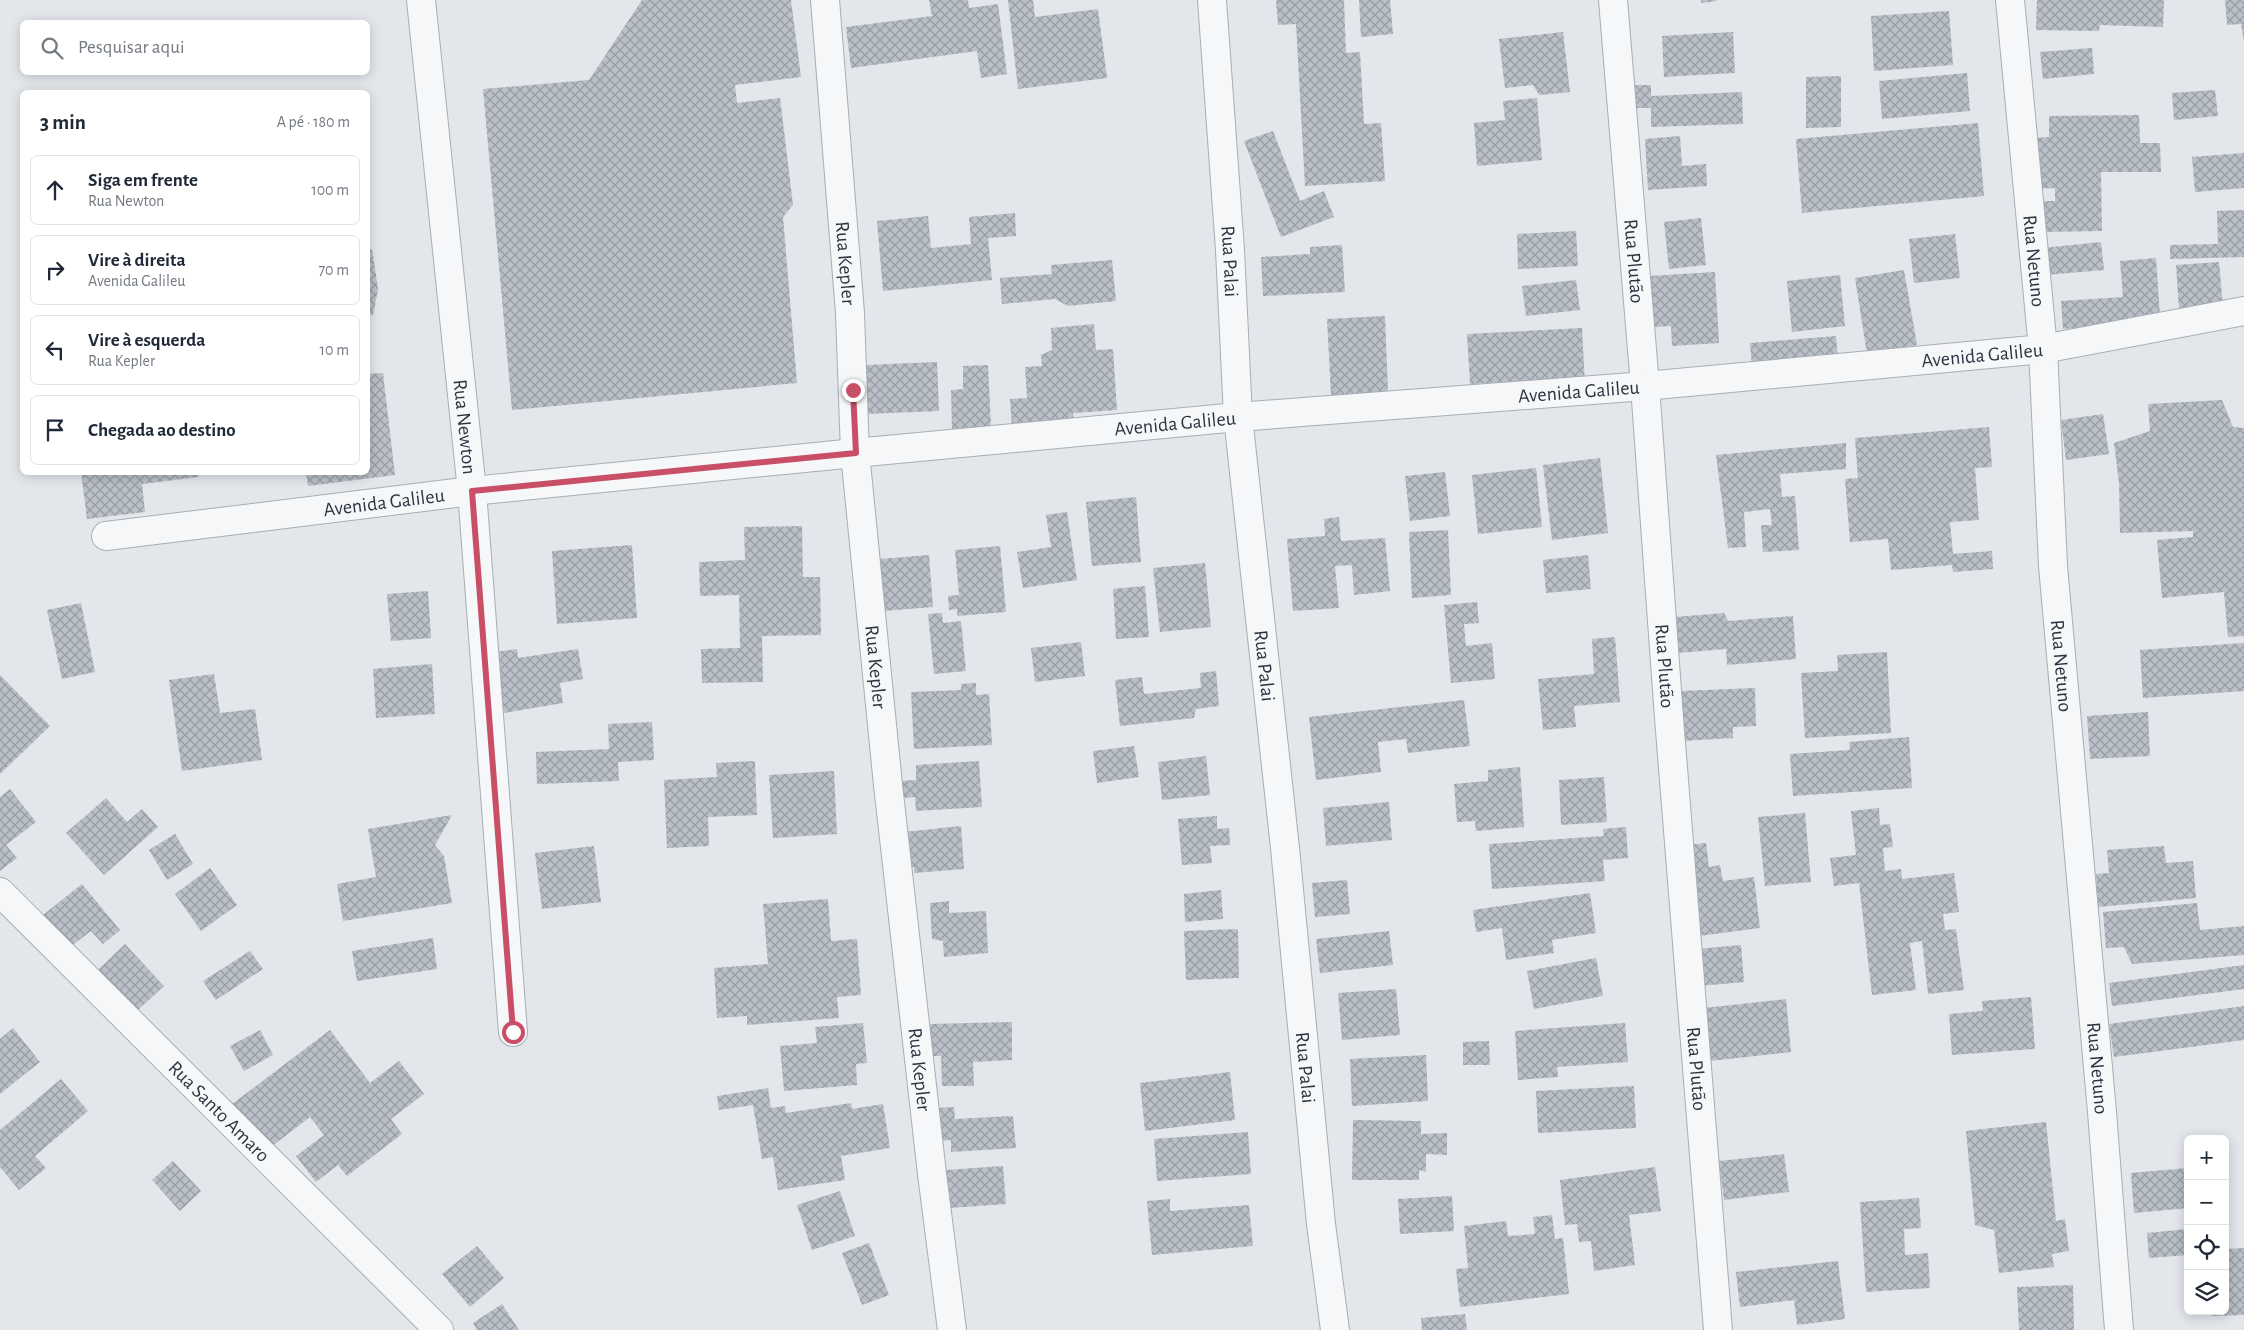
<!DOCTYPE html>
<html lang="pt">
<head>
<meta charset="utf-8">
<style>
	:root { --surface:#fff; --page:#f6f6f7; --text:#1f2937; --muted:#747a83; --line:#e0e1e3 }
	body { margin:0; font-family:"Alegreya Sans",sans-serif; background:var(--page); color:var(--text) }
	.controls { position:absolute; right:15px; bottom:15px; display:grid; overflow:hidden; border-radius:8px; box-shadow:0 2px 12px #0003 }
	.controls button { width:45px; height:45px; display:grid; place-items:center; padding:0; border:0; border-bottom:1px solid var(--line); background:var(--surface); color:var(--text); font:25px sans-serif }
	.stop { position:absolute; width:15px; height:15px; margin:-11px; border:4px solid #c84f65; border-radius:50%; background:#fff }
	.stop.end { background:#c84f65; border-color:#fff; box-shadow:0 1px 5px #0008 }
	.list { margin:0; padding:0; list-style:none }
	h2 { display:flex; justify-content:space-between; align-items:center; height:65px; margin:0; padding:0 20px; font-size:21px }
	h2 small { font-size:16px; font-weight:400; color:var(--muted) }
	.list li { display:grid; grid-template-columns:32px 1fr auto; gap:15px; align-items:center; box-sizing:border-box; height:70px; margin:0 10px 10px; padding:0 10px; border:1px solid var(--line); border-radius:8px }
	.list b { display:block; font-size:19px; white-space:nowrap }
	.list p { margin:0; font-size:16px; white-space:nowrap; color:var(--muted) }
	.list em { font-size:16px; font-style:normal; color:var(--muted) }
	.icon { flex:none; width:28px; height:28px; fill:none; stroke:currentColor; stroke-width:2; stroke-linecap:round; stroke-linejoin:round }
	.map { position:relative; flex:none; width:2244px; height:1330px; overflow:hidden }
	.search { position:absolute; background:var(--surface); box-shadow:0 2px 12px #0003; left:20px; top:20px; width:350px; height:55px; display:flex; align-items:center; gap:12px; box-sizing:border-box; padding:0 18px; border-radius:8px; color:var(--muted); font-size:19px }
	.panel { position:absolute; background:var(--surface); box-shadow:0 2px 12px #0003; left:20px; top:90px; width:350px; height:385px; border-radius:8px }
	.map>svg:first-child { display:block }
	.building { fill:url(#building-cross-hatch) }
	.lines { fill:none; stroke-linecap:round; stroke-linejoin:round }
	.minor-casing { stroke:#a8adb5; stroke-width:30 }
	.minor { stroke:#f6f7f9; stroke-width:28 }
	.route { stroke:#c84f65; stroke-width:6 }
	.labels { text-anchor:middle; stroke-width:4.5; stroke-linejoin:round; paint-order:stroke }
	.street-label { font-size:20px; fill:#2c3442; stroke:#f3f5f8 }
</style>
</head>
<body>
<div class="map">
<svg width="2244" height="1330" viewBox="0 0 2244 1330">
	<defs>
		<pattern id="building-cross-hatch" width="8" height="8" patternUnits="userSpaceOnUse" patternTransform="scale(1.25)"><rect width="8" height="8" fill="#bac0c7"/><path d="M0 0l8 8M0 8l8-8" fill="none" stroke="#979da3"/></pattern>
	</defs>
	<rect width="100%" height="100%" fill="#e3e6eb"/>
	<!-- building -->
	<g class="building">
		<polygon points="642,0 791,0 801,77 735,85 737,103 780,98 793,205 783,217 797,383 512,410 483,89 589,80"/>
		<polygon points="929,0 968,0 969,8 998,4 1007,74 981,78 977,51 851,68 846,27 932,16"/>
		<polygon points="1008,0 1033,0 1035,17 1098,9 1107,78 1018,89"/>
		<polygon points="1276,0 1344,0 1346,53 1360,52 1364,124 1381,123 1385,181 1305,186 1296,24 1278,25"/>
		<polygon points="1359,0 1390,0 1393,34 1361,37"/>
		<polygon points="1701,0 1716,0 1717,1 1701,3"/>
		<polygon points="2037,0 2164,0 2163,27 2100,25 2099,31 2036,30"/>
		<polygon points="2225,0 2244,0 2244,41 2241,24 2227,25"/>
		<polygon points="1949,11 1953,65 1874,71 1871,16"/>
		<polygon points="1563,32 1570,92 1539,95 1533,85 1505,88 1499,39"/>
		<polygon points="1733,32 1735,73 1664,77 1662,36"/>
		<polygon points="2092,48 2094,74 2043,79 2040,52"/>
		<polygon points="1967,73 1970,111 1882,119 1879,81"/>
		<polygon points="1841,76 1841,127 1806,128 1806,77"/>
		<polygon points="1634,85 1651,85 1651,96 1742,92 1743,124 1651,127 1651,108 1635,108"/>
		<polygon points="2215,90 2218,116 2174,120 2172,93"/>
		<polygon points="1537,98 1542,160 1477,166 1474,123 1505,120 1503,101"/>
		<polygon points="2139,115 2140,143 2160,143 2161,172 2101,172 2102,231 2036,232 2036,201 2055,201 2055,188 2035,189 2035,138 2049,137 2049,116"/>
		<polygon points="1978,123 1984,196 1802,213 1796,139"/>
		<polygon points="1273,131 1300,201 1324,191 1334,217 1281,237 1244,141"/>
		<polygon points="1680,136 1682,166 1706,164 1707,186 1648,190 1645,139"/>
		<polygon points="2244,153 2244,188 2195,192 2192,157"/>
		<polygon points="2244,210 2244,257 2170,259 2170,245 2218,244 2217,211"/>
		<polygon points="1015,213 1016,236 988,238 992,280 883,291 877,221 928,216 931,248 971,244 969,217"/>
		<polygon points="1701,218 1706,265 1669,269 1664,222"/>
		<polygon points="1576,231 1578,266 1518,269 1517,234"/>
		<polygon points="1955,234 1960,278 1914,283 1909,239"/>
		<polygon points="2101,242 2104,270 2045,275 2042,248"/>
		<polygon points="1342,245 1345,292 1263,296 1261,257 1310,254 1310,247"/>
		<polygon points="372,249 378,289 373,315 368,316 368,250"/>
		<polygon points="2156,258 2160,316 2128,318 2128,324 2063,329 2061,301 2123,297 2120,261"/>
		<polygon points="1112,260 1116,301 1068,306 1055,299 1002,304 1000,278 1052,274 1051,265"/>
		<polygon points="2219,262 2223,306 2179,309 2176,265"/>
		<polygon points="1904,270 1917,345 1867,354 1855,278"/>
		<polygon points="1715,272 1719,343 1672,346 1671,326 1652,327 1649,276"/>
		<polygon points="1840,275 1845,326 1792,332 1787,281"/>
		<polygon points="1576,280 1580,310 1526,316 1522,286"/>
		<polygon points="1385,316 1388,393 1331,395 1327,319"/>
		<polygon points="1094,324 1096,350 1113,349 1117,410 1073,413 1074,423 1012,428 1010,399 1027,398 1025,367 1042,366 1041,355 1052,350 1051,328"/>
		<polygon points="1582,328 1585,386 1524,389 1524,381 1470,384 1467,334"/>
		<polygon points="1836,336 1838,360 1752,367 1750,343"/>
		<polygon points="937,362 939,411 866,414 865,365"/>
		<polygon points="988,365 991,428 952,430 951,390 963,389 963,366"/>
		<polygon points="383,373 395,475 308,486 306,472 368,472 368,374"/>
		<polygon points="2222,400 2233,427 2244,428 2244,636 2228,637 2224,592 2162,598 2157,540 2193,537 2193,531 2120,533 2119,483 2114,443 2150,431 2148,404"/>
		<polygon points="2103,414 2109,454 2066,460 2061,420"/>
		<polygon points="1989,427 1992,467 1975,468 1979,520 1950,522 1953,554 1992,551 1993,569 1953,572 1952,565 1891,570 1888,539 1850,542 1845,479 1858,478 1855,438"/>
		<polygon points="1846,443 1846,469 1780,474 1782,497 1795,496 1799,550 1763,552 1761,525 1772,525 1770,509 1744,512 1746,547 1728,548 1716,455"/>
		<polygon points="1600,458 1608,533 1552,540 1543,465"/>
		<polygon points="1536,468 1542,527 1478,534 1472,475"/>
		<polygon points="81,472 198,472 198,477 142,484 145,512 87,519"/>
		<polygon points="1445,472 1450,516 1410,521 1405,476"/>
		<polygon points="1136,497 1141,562 1092,566 1086,502"/>
		<polygon points="1067,512 1077,580 1023,588 1017,552 1051,547 1046,515"/>
		<polygon points="1339,517 1341,541 1385,538 1390,591 1354,595 1352,565 1335,566 1339,608 1293,611 1287,539 1325,536 1324,519"/>
		<polygon points="802,526 803,577 820,577 821,635 762,636 763,682 702,683 701,649 740,648 739,595 700,596 699,562 745,560 744,527"/>
		<polygon points="1448,530 1451,595 1412,598 1409,532"/>
		<polygon points="632,545 637,618 557,624 552,551"/>
		<polygon points="1000,546 1006,612 957,616 957,609 949,610 948,596 959,595 955,550"/>
		<polygon points="929,555 933,607 883,611 880,559"/>
		<polygon points="1588,555 1591,589 1546,593 1543,560"/>
		<polygon points="1205,563 1211,627 1160,632 1153,568"/>
		<polygon points="1145,586 1149,637 1116,639 1113,589"/>
		<polygon points="428,591 431,638 391,641 387,594"/>
		<polygon points="1477,602 1479,623 1464,624 1466,646 1492,643 1495,679 1451,683 1444,605"/>
		<polygon points="81,603 95,672 62,679 47,610"/>
		<polygon points="942,613 943,623 961,621 966,671 934,674 928,614"/>
		<polygon points="1724,613 1728,621 1793,616 1796,659 1727,665 1726,649 1678,653 1675,617"/>
		<polygon points="1615,637 1620,702 1574,706 1576,727 1543,730 1538,679 1594,674 1592,639"/>
		<polygon points="1081,642 1085,676 1035,682 1031,648"/>
		<polygon points="2244,643 2244,691 2143,698 2140,650"/>
		<polygon points="517,649 518,658 578,649 583,679 560,683 563,703 504,713 495,652"/>
		<polygon points="1887,652 1891,733 1805,738 1801,673 1838,671 1837,655"/>
		<polygon points="432,664 435,714 376,718 373,669"/>
		<polygon points="1216,671 1219,706 1196,709 1194,718 1120,726 1115,680 1142,677 1144,694 1201,688 1200,673"/>
		<polygon points="214,674 220,713 255,709 262,760 182,771 169,680"/>
		<polygon points="0,675 50,726 0,774"/>
		<polygon points="976,683 976,695 989,694 992,745 914,749 911,692 961,690 961,684"/>
		<polygon points="1755,688 1756,726 1733,727 1733,738 1682,741 1680,691"/>
		<polygon points="1464,700 1470,746 1408,753 1406,739 1378,742 1381,772 1316,780 1309,717"/>
		<polygon points="2148,712 2150,756 2090,759 2087,716"/>
		<polygon points="652,722 654,760 618,762 619,781 537,784 536,752 609,749 608,724"/>
		<polygon points="1909,737 1912,788 1793,796 1790,754 1850,750 1849,742"/>
		<polygon points="1134,746 1139,777 1097,783 1093,751"/>
		<polygon points="1206,756 1210,795 1162,800 1158,762"/>
		<polygon points="755,761 757,815 708,817 709,846 667,848 664,780 717,777 716,763"/>
		<polygon points="979,761 982,807 916,811 915,797 901,798 900,781 916,780 916,765"/>
		<polygon points="1520,767 1524,827 1476,831 1475,821 1457,822 1454,784 1488,781 1488,770"/>
		<polygon points="834,771 837,834 773,838 769,775"/>
		<polygon points="1604,777 1607,822 1561,825 1559,780"/>
		<polygon points="10,789 36,822 6,845 17,858 0,871 0,797"/>
		<polygon points="106,798 127,822 142,809 158,827 104,875 66,833"/>
		<polygon points="1389,802 1392,840 1326,846 1323,808"/>
		<polygon points="1879,808 1880,825 1890,824 1893,847 1883,848 1885,871 1901,869 1902,879 1954,873 1959,912 1943,914 1945,930 1956,929 1964,990 1928,994 1922,941 1910,943 1916,990 1872,995 1859,883 1834,886 1830,858 1856,855 1851,811"/>
		<polygon points="1805,813 1811,882 1765,886 1758,817"/>
		<polygon points="452,815 435,845 444,856 452,903 343,921 337,884 376,877 368,829"/>
		<polygon points="1217,816 1217,829 1229,828 1230,845 1210,846 1212,863 1182,865 1178,819"/>
		<polygon points="961,826 964,869 914,873 914,867 907,867 904,832"/>
		<polygon points="1626,827 1628,858 1603,860 1605,881 1492,889 1489,844 1604,836 1603,829"/>
		<polygon points="175,834 193,864 167,880 149,850"/>
		<polygon points="1706,843 1709,867 1720,865 1723,881 1754,877 1760,928 1699,936 1687,845"/>
		<polygon points="594,846 601,902 542,909 535,853"/>
		<polygon points="2164,846 2166,863 2193,861 2196,898 2098,907 2096,874 2109,873 2107,850"/>
		<polygon points="210,868 237,905 201,931 175,894"/>
		<polygon points="1347,880 1350,914 1315,917 1312,883"/>
		<polygon points="82,884 120,930 103,944 91,931 70,947 43,915"/>
		<polygon points="1221,890 1223,919 1185,922 1184,894"/>
		<polygon points="1590,893 1596,933 1552,940 1554,953 1506,960 1502,928 1476,932 1473,910"/>
		<polygon points="828,899 831,941 857,939 861,995 837,997 839,1018 747,1025 747,1016 717,1018 714,968 768,964 763,904"/>
		<polygon points="949,901 949,913 986,911 988,953 944,957 943,941 932,939 930,903"/>
		<polygon points="2197,903 2200,930 2244,926 2244,955 2132,964 2124,947 2106,948 2103,912"/>
		<polygon points="1238,929 1239,978 1186,980 1184,931"/>
		<polygon points="1389,931 1393,965 1320,973 1316,939"/>
		<polygon points="433,938 437,969 357,981 352,951"/>
		<polygon points="125,944 164,986 137,1011 98,970"/>
		<polygon points="1741,945 1744,982 1700,986 1697,949"/>
		<polygon points="250,951 263,969 216,1000 203,981"/>
		<polygon points="1596,958 1603,996 1534,1009 1527,971"/>
		<polygon points="2244,965 2244,989 2112,1006 2109,983"/>
		<polygon points="1396,989 1400,1035 1342,1040 1338,993"/>
		<polygon points="2031,997 2035,1049 1952,1055 1949,1014 1983,1011 1982,1001"/>
		<polygon points="1786,999 1791,1052 1710,1061 1704,1008"/>
		<polygon points="2244,1006 2244,1040 2114,1057 2109,1024"/>
		<polygon points="1012,1022 1012,1060 973,1062 974,1086 942,1086 941,1056 930,1056 929,1024"/>
		<polygon points="863,1023 867,1063 856,1064 857,1085 784,1091 780,1046 817,1043 815,1027"/>
		<polygon points="1625,1023 1628,1062 1557,1067 1558,1077 1518,1080 1515,1031"/>
		<polygon points="13,1028 40,1062 0,1094 0,1039"/>
		<polygon points="260,1030 273,1055 244,1071 230,1046"/>
		<polygon points="330,1030 370,1083 399,1061 424,1094 391,1119 402,1134 347,1176 338,1165 316,1182 296,1156 324,1135 310,1117 267,1150 232,1104"/>
		<polygon points="1489,1041 1490,1065 1463,1065 1463,1042"/>
		<polygon points="1426,1055 1428,1101 1352,1106 1350,1059"/>
		<polygon points="1230,1072 1235,1120 1145,1131 1140,1083"/>
		<polygon points="61,1079 88,1111 35,1156 46,1168 19,1190 0,1167 0,1130"/>
		<polygon points="1634,1086 1636,1128 1538,1133 1536,1091"/>
		<polygon points="768,1088 771,1108 785,1106 786,1113 851,1103 852,1109 883,1104 890,1148 841,1156 845,1180 778,1190 773,1157 762,1159 753,1105 719,1110 717,1096"/>
		<polygon points="954,1107 955,1119 1013,1116 1016,1148 951,1152 951,1140 937,1141 935,1108"/>
		<polygon points="1353,1120 1421,1121 1421,1134 1447,1133 1447,1155 1426,1154 1426,1172 1419,1170 1419,1180 1352,1180"/>
		<polygon points="2046,1122 2056,1221 2065,1219 2069,1251 2052,1254 2054,1267 1999,1273 1994,1230 1975,1225 1966,1131"/>
		<polygon points="1248,1132 1251,1174 1157,1181 1154,1139"/>
		<polygon points="1784,1154 1789,1192 1724,1200 1719,1161"/>
		<polygon points="173,1161 201,1191 180,1211 152,1180"/>
		<polygon points="1003,1166 1006,1204 949,1208 946,1170"/>
		<polygon points="1655,1167 1661,1211 1629,1215 1635,1265 1594,1271 1591,1241 1579,1242 1577,1224 1565,1225 1560,1180"/>
		<polygon points="2188,1168 2188,1208 2134,1213 2131,1173"/>
		<polygon points="840,1191 855,1236 812,1250 797,1205"/>
		<polygon points="1452,1196 1454,1231 1400,1234 1398,1199"/>
		<polygon points="1919,1198 1921,1228 1904,1229 1905,1255 1928,1253 1930,1288 1866,1292 1860,1202"/>
		<polygon points="1170,1199 1170,1211 1249,1205 1253,1246 1152,1255 1147,1201"/>
		<polygon points="1552,1215 1555,1239 1563,1238 1569,1294 1460,1307 1456,1269 1468,1268 1464,1226 1506,1221 1508,1236 1535,1234 1533,1217"/>
		<polygon points="2188,1229 2188,1255 2149,1258 2147,1233"/>
		<polygon points="869,1243 889,1295 862,1305 842,1253"/>
		<polygon points="477,1246 504,1278 470,1307 442,1274"/>
		<polygon points="2244,1248 2244,1315 2212,1316 2211,1311 2225,1311 2225,1249"/>
		<polygon points="1838,1261 1845,1319 1797,1325 1794,1300 1740,1307 1736,1272"/>
		<polygon points="2073,1285 2074,1330 2019,1330 2017,1287"/>
		<polygon points="502,1304 519,1330 477,1330 473,1323"/>
		<polygon points="1465,1314 1467,1330 1422,1330 1421,1318"/>
	</g>
	<g class="lines">
		<defs>
			<g id="minor">
				<path id="s1" d="M421,0L472,491L513,1032"/>
				<path id="s2" d="M825,0L850,313L855,453L888,785L932,1174L952,1330"/>
				<path id="s3" d="M1212,0L1230,250L1238,417L1285,848L1321,1224L1335,1330"/>
				<path id="s4" d="M1613,0L1645,386L1669,718L1718,1330"/>
				<path id="s5" d="M2010,0L2043,349L2053,566L2102,1112L2119,1330"/>
				<path id="s6" d="M106,536L472,491L855,453L1238,417L1645,386L2043,349L2244,311"/>
				<path id="s7" d="M0,892L439,1330"/>
			</g>
		</defs>
		<!-- minor casing -->
		<use href="#minor" class="minor-casing"/>
		<!-- minor -->
		<use href="#minor" class="minor"/>
	</g>
	<g class="lines">
		<!-- route -->
		<polyline class="route" points="513,1032 472,491 856,453 853,390"/>
	</g>
	<g class="labels">
		<!-- street labels -->
		<g class="street-label">
			<text dy="7" stroke="none"><textPath href="#s4" startOffset="262">Rua Plutão</textPath></text>
			<text dy="7" stroke="none"><textPath href="#s5" startOffset="262">Rua Netuno</textPath></text>
			<text dy="7" stroke="none"><textPath href="#s2" startOffset="264">Rua Kepler</textPath></text>
			<text dy="7" stroke="none"><textPath href="#s3" startOffset="262">Rua Palai</textPath></text>
			<text dy="7" stroke="none"><textPath href="#s6" startOffset="1885">Avenida Galileu</textPath></text>
			<text dy="7" stroke="none"><textPath href="#s6" startOffset="1480">Avenida Galileu</textPath></text>
			<text dy="7" stroke="none"><textPath href="#s6" startOffset="1075">Avenida Galileu</textPath></text>
			<text dy="7" stroke="none"><textPath href="#s1" startOffset="429">Rua Newton</textPath></text>
			<text dy="7" stroke="none"><textPath href="#s6" startOffset="280">Avenida Galileu</textPath></text>
			<text dy="7" stroke="none"><textPath href="#s4" startOffset="668">Rua Plutão</textPath></text>
			<text dy="7" stroke="none"><textPath href="#s5" startOffset="668">Rua Netuno</textPath></text>
			<text dy="7" stroke="none"><textPath href="#s2" startOffset="669">Rua Kepler</textPath></text>
			<text dy="7" stroke="none"><textPath href="#s3" startOffset="668">Rua Palai</textPath></text>
			<text dy="7" stroke="none"><textPath href="#s2" startOffset="1074">Rua Kepler</textPath></text>
			<text dy="7" stroke="none"><textPath href="#s3" startOffset="1072">Rua Palai</textPath></text>
			<text dy="7" stroke="none"><textPath href="#s4" startOffset="1072">Rua Plutão</textPath></text>
			<text dy="7" stroke="none"><textPath href="#s5" startOffset="1072">Rua Netuno</textPath></text>
			<text dy="7" stroke="none"><textPath href="#s7" startOffset="310">Rua Santo Amaro</textPath></text>
		</g>
	</g>
</svg>
<div class="controls">
<button>+</button>
<button>−</button>
<button><svg class="icon" aria-label="locate" viewBox="0 0 24 24"><circle cx="12" cy="12" r="6"/><path d="M12 2v4M12 18v4M2 12h4M18 12h4"/></svg></button>
<button><svg class="icon" aria-label="layers" viewBox="0 0 24 24"><path d="M12 4l9 5-9 5-9-5zM3 14l9 5 9-5"/></svg></button>
</div>
<div class="stop" style="left:513px;top:1032px"></div>
<div class="stop end" style="left:853px;top:390px"></div>
<div class="search"><svg class="icon" aria-label="search" viewBox="0 0 24 24"><circle cx="10" cy="10" r="6"/><path d="M15 15l6 6"/></svg>Pesquisar aqui</div>
<section class="panel">
<h2>3 min<small>A pé · 180 m</small></h2>
<ul class="list">
<li><svg class="icon" aria-label="ahead" viewBox="0 0 24 24"><path d="M12 20V5M6 11l6-6 6 6"/></svg><div><b>Siga em frente</b><p>Rua Newton</p></div><em>100 m</em></li>
<li><svg class="icon" aria-label="right" viewBox="0 0 24 24"><path d="M7 20v-9h11M14 6l5 5-5 5"/></svg><div><b>Vire à direita</b><p>Avenida Galileu</p></div><em>70 m</em></li>
<li><svg class="icon" aria-label="left" viewBox="0 0 24 24"><path d="M17 20v-9H6M10 6l-5 5 5 5"/></svg><div><b>Vire à esquerda</b><p>Rua Kepler</p></div><em>10 m</em></li>
<li><svg class="icon" aria-label="arrive" viewBox="0 0 24 24"><path d="M6 21V4h12l-3 4 3 4H6"/></svg><div><b>Chegada ao destino</b></div></li>
</ul>
</section>
</div>
</body>
</html>
